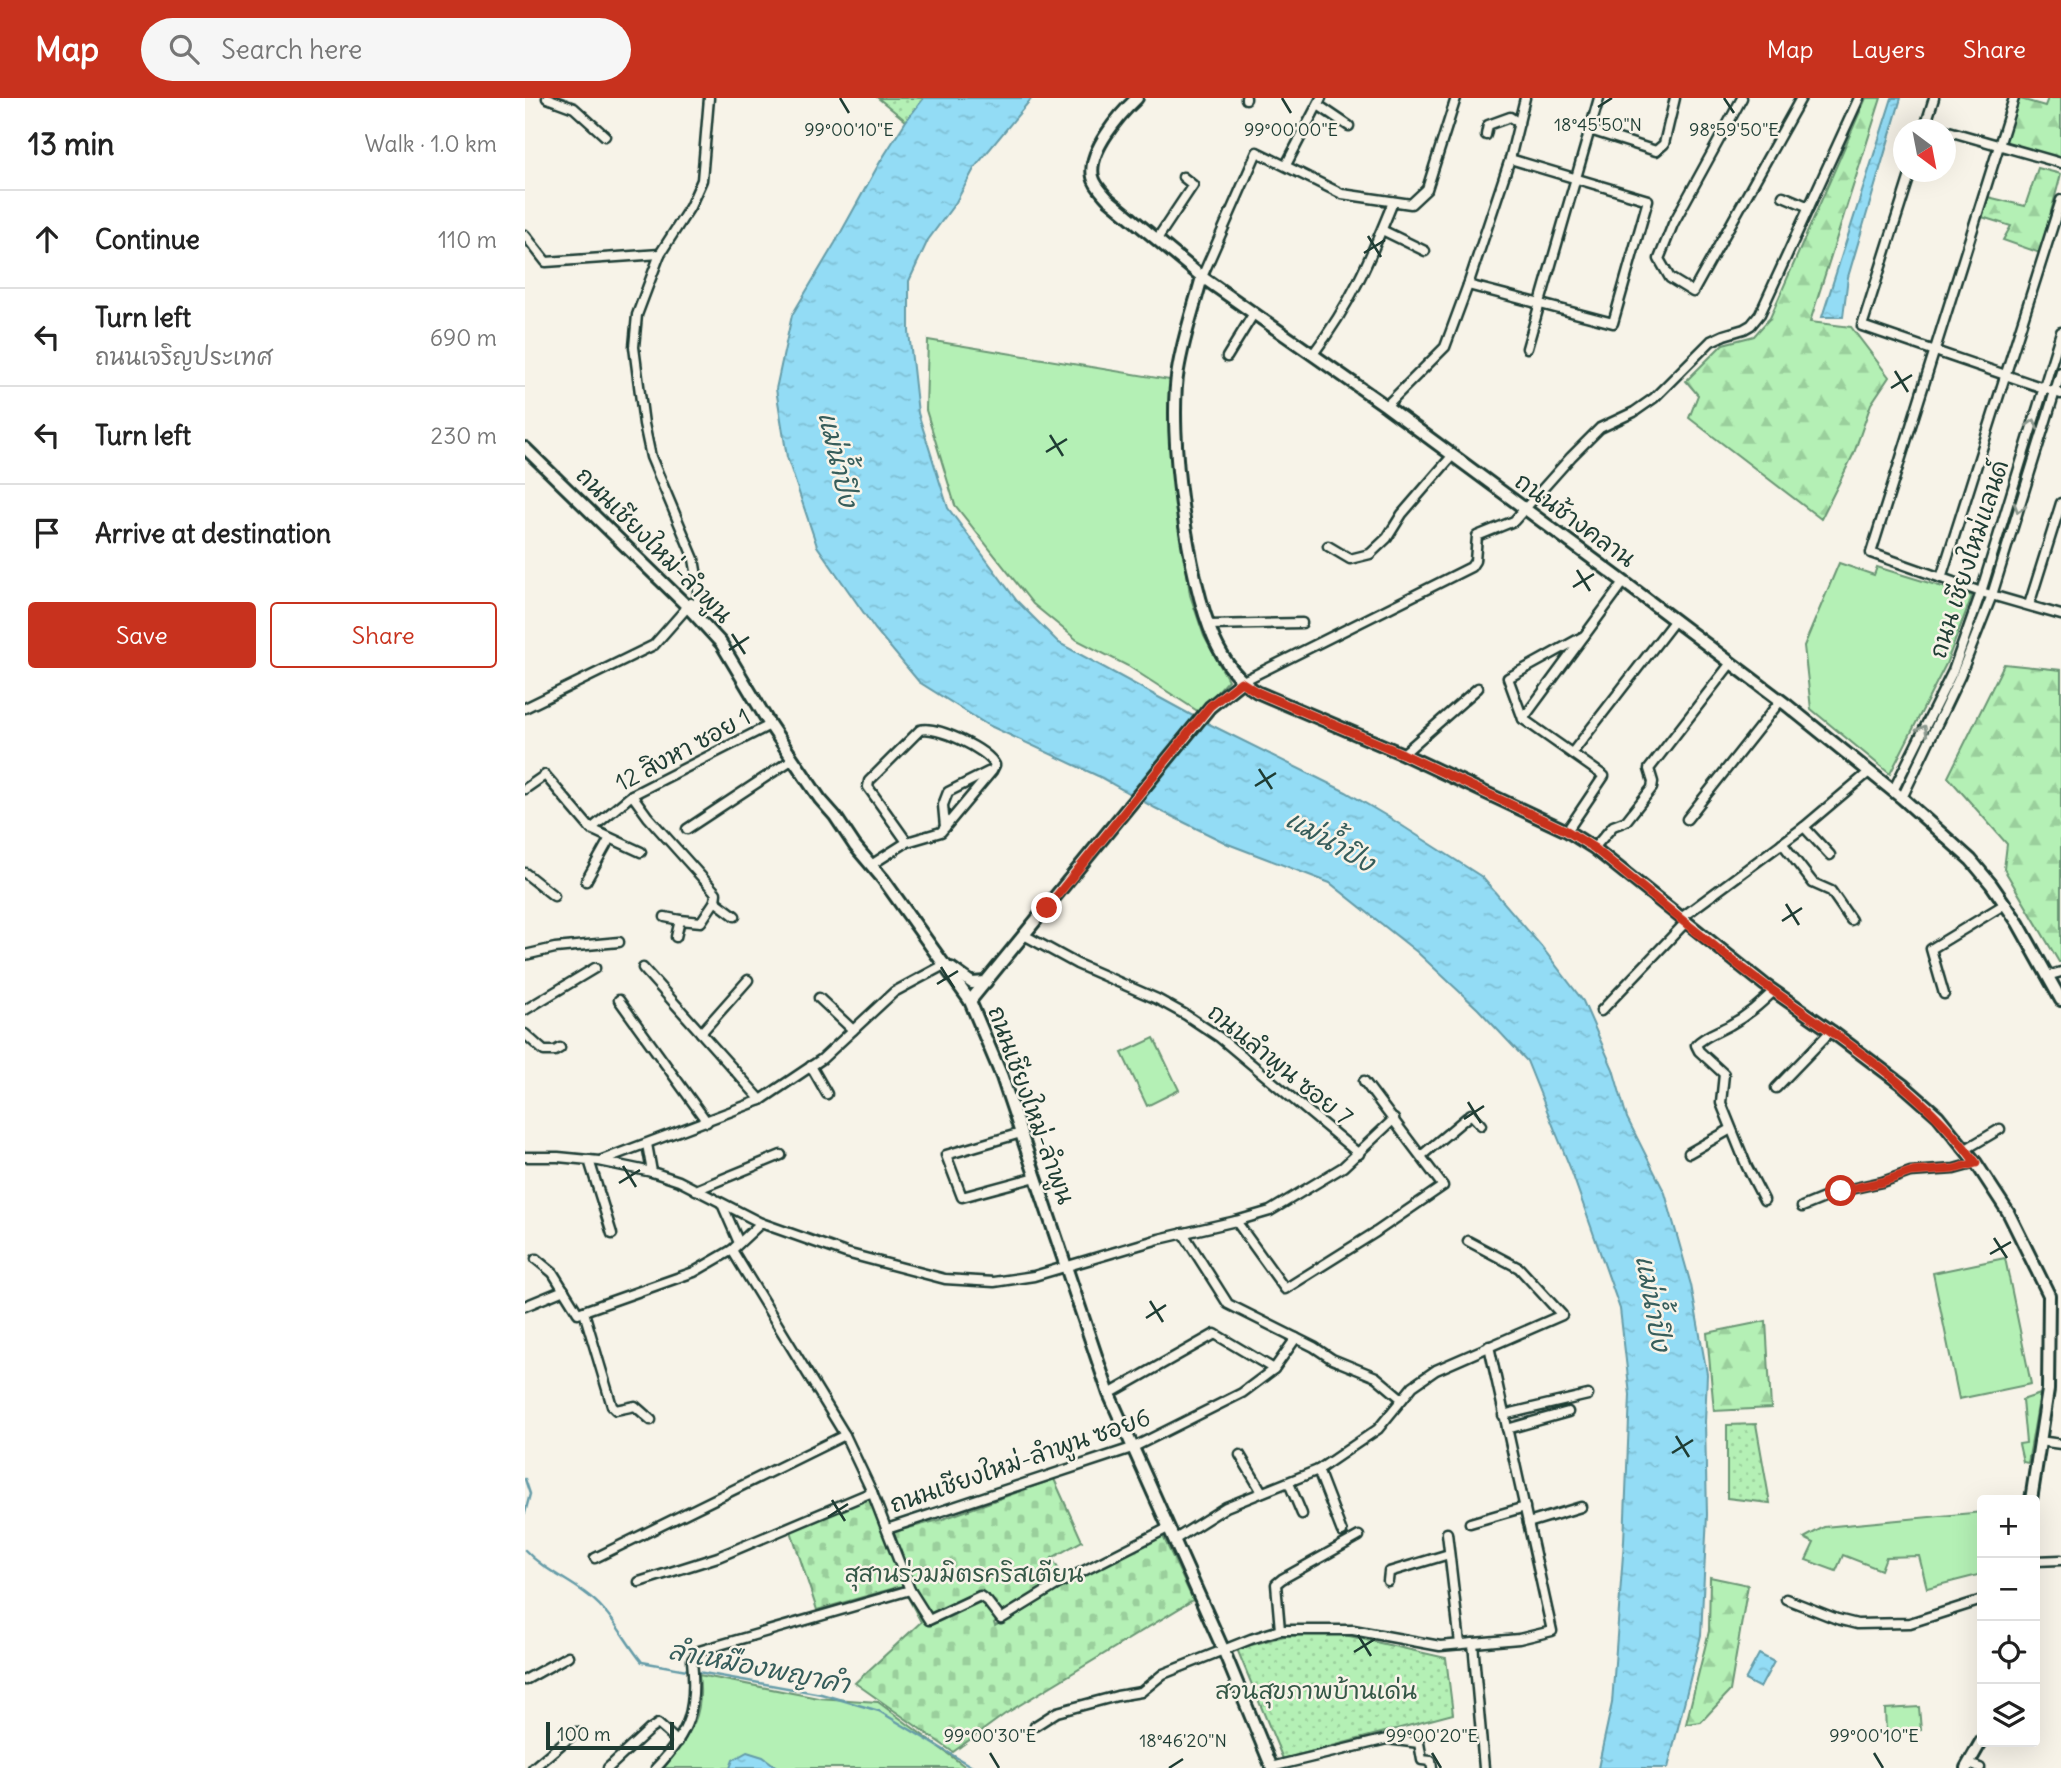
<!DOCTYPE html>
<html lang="en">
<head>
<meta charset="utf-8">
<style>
	:root { --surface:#fff; --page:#f6f6f6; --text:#222; --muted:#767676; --line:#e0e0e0; --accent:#c8321e }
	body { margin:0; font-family:Delius,"Playpen Sans Thai",sans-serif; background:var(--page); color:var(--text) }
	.controls { position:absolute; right:21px; bottom:21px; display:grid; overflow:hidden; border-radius:7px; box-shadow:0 7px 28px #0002 }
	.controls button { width:63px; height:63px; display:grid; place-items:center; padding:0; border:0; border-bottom:2px solid var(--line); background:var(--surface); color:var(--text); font:35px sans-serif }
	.compass { position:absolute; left:1368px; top:21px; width:63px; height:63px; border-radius:50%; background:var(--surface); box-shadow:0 7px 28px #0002; rotate:148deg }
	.scale { position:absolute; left:21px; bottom:18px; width:128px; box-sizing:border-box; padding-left:7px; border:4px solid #1f3d34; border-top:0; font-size:19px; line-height:24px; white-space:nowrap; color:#1f3d34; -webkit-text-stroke:5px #f7f3e8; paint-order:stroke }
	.stop { position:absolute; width:21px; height:21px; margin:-16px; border:5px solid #c8321e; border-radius:50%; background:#fff }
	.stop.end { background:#c8321e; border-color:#fff; box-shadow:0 2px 7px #0008 }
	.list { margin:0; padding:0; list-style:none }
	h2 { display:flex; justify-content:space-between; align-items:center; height:91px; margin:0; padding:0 28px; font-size:30px }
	h2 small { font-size:23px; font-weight:400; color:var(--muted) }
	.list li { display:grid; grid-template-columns:46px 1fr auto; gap:21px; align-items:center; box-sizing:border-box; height:98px; padding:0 28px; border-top:2px solid var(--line) }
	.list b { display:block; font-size:26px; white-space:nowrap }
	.list p { margin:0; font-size:23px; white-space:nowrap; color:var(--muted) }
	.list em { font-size:23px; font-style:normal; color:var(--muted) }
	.actions { display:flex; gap:14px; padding:21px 28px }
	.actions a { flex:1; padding:16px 0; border:2px solid var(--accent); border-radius:7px; text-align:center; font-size:24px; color:var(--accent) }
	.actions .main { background:var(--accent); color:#fff }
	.icon { flex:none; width:38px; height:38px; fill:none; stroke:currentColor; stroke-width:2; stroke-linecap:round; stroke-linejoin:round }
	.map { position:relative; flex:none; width:1536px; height:1670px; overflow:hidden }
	header { display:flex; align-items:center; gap:42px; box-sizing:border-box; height:98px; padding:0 35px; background:var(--accent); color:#fff }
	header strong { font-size:33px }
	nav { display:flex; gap:38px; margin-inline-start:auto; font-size:24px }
	.search { width:490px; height:63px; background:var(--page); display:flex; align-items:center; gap:18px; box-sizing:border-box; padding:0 24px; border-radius:38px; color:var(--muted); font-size:26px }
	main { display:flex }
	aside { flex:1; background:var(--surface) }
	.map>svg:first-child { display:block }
	.green { fill:#b4f0b5; stroke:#6a9674; stroke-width:2 }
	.forest { fill:url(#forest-firs); stroke:#6a9674; stroke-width:2 }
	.cemetery { fill:url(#cemetery-stones); stroke:#6a9674; stroke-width:2 }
	.park { fill:url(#park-dots); stroke:#6a9674; stroke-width:2 }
	.water { fill:url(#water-ripples); stroke:#659ca8; stroke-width:2 }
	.pier { fill:#f7f3e8 }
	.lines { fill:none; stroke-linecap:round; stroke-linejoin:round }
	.stream { stroke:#659ca8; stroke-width:2.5 }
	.street-casing { stroke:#1f3d34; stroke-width:13 }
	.secondary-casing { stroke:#1f3d34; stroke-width:16 }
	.street { stroke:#f7f3e8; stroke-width:8 }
	.secondary { stroke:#f7f3e8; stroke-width:10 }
	.oneway { stroke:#8b988e }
	.route { stroke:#c8321e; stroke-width:9 }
	.ticks { fill:none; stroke:#1f3d34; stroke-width:2.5 }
	.labels { text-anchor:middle; stroke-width:5; stroke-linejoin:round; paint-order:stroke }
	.street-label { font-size:24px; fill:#1f3d34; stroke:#f7f3e8 }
	.park-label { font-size:24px; fill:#355847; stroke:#f7f3e8 }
	.water-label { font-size:26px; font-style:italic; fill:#365d5b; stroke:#f7f3e8 }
	.ticks-label { font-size:18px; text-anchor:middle; fill:#1f3d34; stroke:#f7f3e8; stroke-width:5; stroke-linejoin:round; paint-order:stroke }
</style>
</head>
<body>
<header>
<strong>Map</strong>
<div class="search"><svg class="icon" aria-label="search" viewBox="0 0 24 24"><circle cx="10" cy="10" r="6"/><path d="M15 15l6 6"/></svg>Search here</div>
<nav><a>Map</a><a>Layers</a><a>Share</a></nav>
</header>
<main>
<aside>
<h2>13 min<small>Walk · 1.0 km</small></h2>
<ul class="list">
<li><svg class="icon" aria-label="ahead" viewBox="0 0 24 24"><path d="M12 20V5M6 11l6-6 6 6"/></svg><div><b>Continue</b></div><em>110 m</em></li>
<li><svg class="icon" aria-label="left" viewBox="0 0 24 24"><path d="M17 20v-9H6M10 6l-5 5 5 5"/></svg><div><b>Turn left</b><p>ถนนเจริญประเทศ</p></div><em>690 m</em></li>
<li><svg class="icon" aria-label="left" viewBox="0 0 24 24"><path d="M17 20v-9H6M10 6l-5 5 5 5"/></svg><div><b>Turn left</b></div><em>230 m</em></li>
<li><svg class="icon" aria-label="arrive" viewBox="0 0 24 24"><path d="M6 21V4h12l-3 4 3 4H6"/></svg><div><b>Arrive at destination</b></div></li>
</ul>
<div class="actions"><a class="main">Save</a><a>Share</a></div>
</aside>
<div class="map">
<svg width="1536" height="1670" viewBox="0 0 1536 1670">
	<defs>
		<pattern id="forest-firs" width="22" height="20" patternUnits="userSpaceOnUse" patternTransform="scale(1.75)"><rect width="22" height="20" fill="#b4f0b5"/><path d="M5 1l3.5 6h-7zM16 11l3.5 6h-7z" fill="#9acf9c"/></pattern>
		<pattern id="cemetery-stones" width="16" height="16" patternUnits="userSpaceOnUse" patternTransform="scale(1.75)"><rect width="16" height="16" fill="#b4f0b5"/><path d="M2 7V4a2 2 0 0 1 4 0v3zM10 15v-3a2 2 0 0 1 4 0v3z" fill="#9acf9c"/></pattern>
		<pattern id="park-dots" width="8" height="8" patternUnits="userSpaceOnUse" patternTransform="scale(1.75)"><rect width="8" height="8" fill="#b4f0b5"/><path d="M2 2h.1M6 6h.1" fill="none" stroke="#9acf9c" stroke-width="1.8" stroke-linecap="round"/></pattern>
		<pattern id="water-ripples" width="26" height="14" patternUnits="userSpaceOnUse" patternTransform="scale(1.75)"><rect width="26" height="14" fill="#93dcf5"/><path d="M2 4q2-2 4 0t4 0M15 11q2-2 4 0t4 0" fill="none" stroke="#7ebed3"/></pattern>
	</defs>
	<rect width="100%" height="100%" fill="#f7f3e8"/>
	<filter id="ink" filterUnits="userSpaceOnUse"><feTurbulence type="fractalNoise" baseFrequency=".0143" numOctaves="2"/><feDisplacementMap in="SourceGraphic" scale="14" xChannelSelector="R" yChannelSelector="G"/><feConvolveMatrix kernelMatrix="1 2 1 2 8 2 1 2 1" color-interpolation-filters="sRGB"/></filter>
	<g filter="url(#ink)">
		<!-- green -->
		<g class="green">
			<polygon points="403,242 645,282 645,346 665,497 679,538 703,582 674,614 603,568 552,542 508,506 430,407 401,312"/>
			<polygon points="1314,465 1349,477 1352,469 1447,498 1421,566 1365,676 1286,611 1279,548"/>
			<polygon points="629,940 654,992 622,1008 597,955"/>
			<polygon points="1480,1160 1506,1286 1434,1301 1408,1175"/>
			<polygon points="1515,1296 1503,1365 1498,1364 1494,1346 1501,1345 1497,1302"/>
			<polygon points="1457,1414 1457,1476 1402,1490 1394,1458 1361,1459 1356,1472 1318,1457 1311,1473 1281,1462 1289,1445 1279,1440 1299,1429"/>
			<path d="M174,1577L293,1600L353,1604L442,1670H136C163,1637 180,1623 174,1577Z"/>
			<polygon points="1394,1609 1396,1632 1361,1634 1360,1611"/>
		</g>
		<!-- forest -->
		<g class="forest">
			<polygon points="1341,0 1356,0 1285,224 1326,229 1364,279 1346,306 1329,355 1296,421 1164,320 1173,297 1161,283 1198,246 1229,238 1245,220"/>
			<polygon points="1492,0 1520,8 1523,0 1536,0 1536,62 1479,47"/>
			<polygon points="1513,70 1536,76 1515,155 1478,142 1486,128 1457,119 1463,99 1500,108"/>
			<polygon points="1479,566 1536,572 1536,864 1534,864 1479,771 1482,746 1423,679"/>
			<polygon points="1241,1223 1246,1310 1189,1313 1182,1235"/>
			<polygon points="1185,1479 1223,1487 1205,1593 1176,1624 1161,1626 1184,1533"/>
		</g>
		<!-- cemetery -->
		<polygon class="cemetery" points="529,1381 557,1443 527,1460 539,1481 469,1525 470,1528 537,1487 636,1434 668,1502 480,1616 428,1654 330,1585 396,1524 377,1488 292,1512 266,1433 346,1399 361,1436 418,1421"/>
		<!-- park -->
		<g class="park">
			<polygon points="353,0 399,0 381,23"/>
			<polygon points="1231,1326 1245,1405 1202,1400 1202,1327"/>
			<polygon points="811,1535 921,1560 928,1616 758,1661 712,1551 759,1538"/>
		</g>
		<!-- water -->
		<g class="water">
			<polygon points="399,0 507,0 450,69 431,104 403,142 384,183 384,234 393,315 423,410 492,503 534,545 668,618 821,694 865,720 957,779 1016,848 1058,903 1088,971 1102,1020 1140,1095 1166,1187 1182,1276 1180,1324 1182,1417 1176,1537 1143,1670 1073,1670 1087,1605 1099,1443 1105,1297 1095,1211 1046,1072 1002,963 953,911 892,854 805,785 703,746 630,710 573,678 461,626 394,584 350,531 292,448 262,359 251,291 267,217 310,145 355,64 381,23"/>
			<polygon points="1367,0 1376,0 1323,179 1318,219 1297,219"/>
			<polygon points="1234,1556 1249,1564 1235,1590 1220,1582"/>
			<polygon points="222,1654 238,1659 253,1670 205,1670 208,1662"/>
		</g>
		<!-- pier -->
		<polygon class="pier" points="671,616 683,622 615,706 603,699"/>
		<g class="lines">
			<!-- stream -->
			<g class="stream">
				<polyline points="0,1381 5,1396 0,1415"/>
				<path d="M0,1452C22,1476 56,1486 78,1511C93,1527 103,1547 117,1564L296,1596L354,1613L449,1670"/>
			</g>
			<defs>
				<g id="street">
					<polyline points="22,0 49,10 80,38"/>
					<polyline points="721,0 721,1"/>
					<polyline points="1217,0 1148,126 1134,161 1145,180 1168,194 1276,0"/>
					<polyline points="1489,0 1346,455 1456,494 1536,517"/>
					<polyline points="793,7 824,28"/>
					<polyline points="1401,25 1420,32"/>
					<polyline points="1065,32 1131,53 1139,46 1150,0"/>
					<polyline points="1399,32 1409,0"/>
					<polyline points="1420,32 1536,65"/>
					<polyline points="961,37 963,27 985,19 994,25"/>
					<polyline points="761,67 796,0"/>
					<polyline points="1386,74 1337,228 1536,296"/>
					<polyline points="1258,98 1284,109"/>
					<polyline points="857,132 900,153"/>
					<polyline points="0,137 21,164 135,156"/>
					<polyline points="632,141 668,87 658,79"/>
					<polyline points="677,179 732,54 817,96 886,106 902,91 931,0"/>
					<polyline points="943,187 1088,225 1123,102 985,61"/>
					<polyline points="1002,250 1074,0"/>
					<path d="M788,256C826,206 845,161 868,104"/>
					<polyline points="702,259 729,215"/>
					<polyline points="861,308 920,249 943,187 985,61 1000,0"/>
					<polyline points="803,448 825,461 845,456 862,440 877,416 927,358"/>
					<polyline points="1416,480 1536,102"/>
					<polyline points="1504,507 1536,405"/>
					<polyline points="173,519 173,484 169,461 126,359 119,326 109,249 112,217 135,156 165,109 177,82 184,0"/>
					<polyline points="684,527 777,525"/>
					<polyline points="716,584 946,469 950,463 952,438 989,423 1046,359 1075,330 1109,314 1129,300 1186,243 1199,237 1219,231 1226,227 1235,216 1334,0"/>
					<polyline points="0,610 129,547 166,505"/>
					<polyline points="998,621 1099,484"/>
					<polyline points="1047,655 1150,522"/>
					<polyline points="878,656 953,590"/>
					<polyline points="0,691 20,677 66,731 116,754"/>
					<polyline points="1368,693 1428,573 1456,494 1536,234"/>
					<polyline points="107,697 123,719 191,795 190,803 210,818"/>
					<polyline points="1377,700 1435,578 1467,497 1536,274"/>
					<polyline points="1162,721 1256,602"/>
					<polyline points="420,729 418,707 423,694 463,674"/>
					<polyline points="1279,729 1305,757"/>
					<polyline points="66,731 107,697 245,627"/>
					<polyline points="162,731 268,661"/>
					<polyline points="1042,733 1079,678 998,621 983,580 1059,538"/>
					<polyline points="1257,745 1288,785 1306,793 1326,822"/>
					<polyline points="1069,750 1088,728 1101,723 1127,690 1128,684 1124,671 1206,565"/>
					<path d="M346,767L382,744L416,734L467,673L470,667C462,651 411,627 395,632L344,683L343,689L382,744"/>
					<polyline points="0,775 29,798"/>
					<polyline points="61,783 85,740"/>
					<polyline points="140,819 155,822"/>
					<polyline points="1156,820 1279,729 1344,674"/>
					<polyline points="499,837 552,866 632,901 661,917 694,939 834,1056"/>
					<polyline points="151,839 155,822 176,824 190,803"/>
					<polyline points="0,857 30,850 94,844"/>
					<polyline points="118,870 236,1002"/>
					<polyline points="1522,878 1536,874"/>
					<polyline points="1419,896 1406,851 1480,806"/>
					<polyline points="294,900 328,932"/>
					<polyline points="94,902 182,1024"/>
					<polyline points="0,912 70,870"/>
					<polyline points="1076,913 1161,824"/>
					<polyline points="176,935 223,882"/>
					<polyline points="0,936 19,953 30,953 35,950"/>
					<polyline points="286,968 302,996"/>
					<polyline points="1251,990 1306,933"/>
					<polyline points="496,1035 421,1057 437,1099 511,1079"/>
					<polyline points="122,1046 127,1074"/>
					<polyline points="1441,1051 1475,1031"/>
					<polyline points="1164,1055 1206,1031"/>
					<polyline points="896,1058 946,1016 956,1027"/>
					<polyline points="0,1059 33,1059 74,1063 127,1074 154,1083 236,1125 321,1155 420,1181 469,1184 509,1178 634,1141 711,1123 745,1113 818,1069 869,1021"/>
					<polyline points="64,1062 87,1136"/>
					<polyline points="77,1062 236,1002 297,961 369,894 421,866"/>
					<polyline points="171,1092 256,1057"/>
					<path d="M1239,1102L1222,1069L1196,1005L1199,976L1174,953L1171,947C1180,937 1193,934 1205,927C1222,918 1235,906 1249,893"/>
					<polyline points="197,1106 214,1145"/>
					<polyline points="1277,1109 1316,1093 1357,1084 1385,1074 1429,1071 1451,1065"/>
					<polyline points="711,1123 760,1191 851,1134 918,1088 839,983"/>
					<polyline points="658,1135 703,1206 789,1249 807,1261 851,1279 877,1301"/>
					<polyline points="207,1152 320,1337 347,1394 385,1492 404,1522 455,1498 462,1503 476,1521 533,1486 643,1430"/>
					<polyline points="11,1161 28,1175 53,1215 169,1174 207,1152 236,1125"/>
					<polyline points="0,1208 39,1192"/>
					<polyline points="59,1214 87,1308 91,1312 110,1308 126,1322"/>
					<polyline points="749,1271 771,1240"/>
					<polyline points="978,1317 1063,1297"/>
					<polyline points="982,1331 1043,1314"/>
					<polyline points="1514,1343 1536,1346"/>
					<polyline points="715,1357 737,1394"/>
					<polyline points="793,1372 817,1434"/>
					<polyline points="764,1385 777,1416"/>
					<polyline points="945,1425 1000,1409"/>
					<polyline points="1003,1425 1056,1409"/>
					<polyline points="362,1431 607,1350 717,1295 749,1271 690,1236 584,1296"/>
					<polyline points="922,1435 935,1546"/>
					<polyline points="649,1442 701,1409 793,1372 853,1331 888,1288 911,1272 1037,1217 994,1170 943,1143"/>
					<polyline points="70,1460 320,1337"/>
					<polyline points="1510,1463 1536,1462"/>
					<polyline points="863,1483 864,1474 924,1456"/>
					<polyline points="114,1484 193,1459 347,1394"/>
					<polyline points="1261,1501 1312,1521 1332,1526 1385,1525 1457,1502"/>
					<polyline points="755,1532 751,1486 757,1481 834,1438"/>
					<polyline points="948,1545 959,1670"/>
					<polyline points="0,1582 43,1558"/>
					<polyline points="510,1628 532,1614 592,1598 616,1594 638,1576 726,1541 755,1532 828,1532 915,1548 994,1541 1027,1533 964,1248"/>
					<polyline points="1444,1666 1455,1670"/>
					<polyline points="746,1669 862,1641 894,1645 897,1662 906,1663 907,1670"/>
					<polyline points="8,1670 51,1634"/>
					<polyline points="83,1670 124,1632 133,1626 153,1644"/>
					<path d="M131,1670C165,1634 172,1611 167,1562L174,1553L385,1492"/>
				</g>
				<g id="secondary">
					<path d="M612,0C595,16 562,54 568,79C570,88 578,95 583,101L677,179L861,308L1099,484L1263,608L1377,700L1446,762L1466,786L1493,825L1536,902"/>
					<path d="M677,179C669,209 658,241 653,272C642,335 663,483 689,541C699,563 712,582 732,594L878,656L1042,733L1069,750L1240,887L1306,933L1379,988L1413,1018L1451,1065L1483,1114L1524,1197L1523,1292L1506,1402"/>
					<polyline points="0,350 162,508 196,545 245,627 295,701 310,718 330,748 358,781 445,903 477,979 584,1296 698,1551 747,1670"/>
					<polyline points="426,870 447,885 461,884"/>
					<polyline points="445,903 685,609 716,584"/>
					<polyline points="1441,1670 1457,1642"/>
				</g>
			</defs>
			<!-- street casing -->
			<use href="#street" class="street-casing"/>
			<!-- secondary casing -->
			<use href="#secondary" class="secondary-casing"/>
			<!-- street -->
			<use href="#street" class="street"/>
			<!-- secondary -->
			<use href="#secondary" class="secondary"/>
		</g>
		<!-- one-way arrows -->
		<defs><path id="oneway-chevron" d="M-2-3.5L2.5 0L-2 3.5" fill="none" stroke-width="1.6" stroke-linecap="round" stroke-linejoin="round" transform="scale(1.75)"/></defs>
		<g class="oneway">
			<use href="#oneway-chevron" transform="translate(1508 326) rotate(-73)"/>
			<use href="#oneway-chevron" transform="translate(1494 410) rotate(107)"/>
			<use href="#oneway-chevron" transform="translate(1398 632) rotate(-63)"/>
		</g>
	</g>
	<g class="lines" filter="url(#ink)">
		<!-- route -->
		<path class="route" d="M522,810L685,608L716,584L732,594L878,656L1042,733L1069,750C1126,796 1181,844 1240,887C1315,941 1396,989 1451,1065L1429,1071L1385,1074L1357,1084L1316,1093"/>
	</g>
	<!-- ticks -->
	<path class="ticks" d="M315,0L324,15M757,0L766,15M1199,0L1209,15M1073,9L1087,0M843,138L856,159M839,155L860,142M1370,273L1383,294M1366,290L1387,277M525,337L538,358M521,354L542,341M1052,472L1065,493M1048,489L1069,476M207,536L220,556M204,552L224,539M734,671L747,691M730,688L751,675M1261,806L1274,827M1257,823L1277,810M416,869L429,890M412,886L433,873M943,1004L956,1025M939,1021L959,1008M98,1068L111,1089M94,1085L115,1072M1469,1140L1482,1160M1465,1156L1486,1144M625,1203L638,1224M621,1220L641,1207M1151,1338L1164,1359M1147,1355L1168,1342M307,1402L320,1423M303,1419L323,1406M833,1537L846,1558M829,1554L850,1541M465,1655L474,1670M907,1655L916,1670M1349,1655L1358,1670M644,1670L658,1661"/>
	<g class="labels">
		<!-- street labels -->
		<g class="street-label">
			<text transform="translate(1050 422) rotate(36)" y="8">ถนนช้างคลาน</text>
			<text transform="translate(129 447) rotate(45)" y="8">ถนนเชียงใหม่-ลำพูน</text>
			<text transform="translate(1444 461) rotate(-72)" y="8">ถนน เชียงใหม่แลนด์</text>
			<text transform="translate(158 652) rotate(-28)" y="8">12 สิงหา ซอย 1</text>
			<text transform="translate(755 967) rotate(39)" y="8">ถนนลำพูน ซอย 7</text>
			<text transform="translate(506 1007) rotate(70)" y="8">ถนนเชียงใหม่-ลำพูน</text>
			<text transform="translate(495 1363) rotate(-19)" y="8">ถนนเชียงใหม่-ลำพูน ซอย6</text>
		</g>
		<!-- park labels -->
		<g class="park-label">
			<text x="439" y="1484">สุสานร่วมมิตรคริสเตียน</text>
			<text x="791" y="1601">สวนสุขภาพบ้านเด่น</text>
		</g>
		<!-- water labels -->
		<g class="water-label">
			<text transform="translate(313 361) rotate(77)" y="9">แม่น้ำปิง</text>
			<text transform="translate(805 743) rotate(30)" y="9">แม่น้ำปิง</text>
			<text transform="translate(1128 1205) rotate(80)" y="9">แม่น้ำปิง</text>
			<text transform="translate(234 1569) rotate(11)" y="9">ลำเหมืองพญาคำ</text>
		</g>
	</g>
	<g class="ticks-label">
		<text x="1073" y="33">18°45'50"N</text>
		<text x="324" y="38">99°00'10"E</text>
		<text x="766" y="38">99°00'00"E</text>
		<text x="1209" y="38">98°59'50"E</text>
		<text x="465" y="1644">99°00'30"E</text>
		<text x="907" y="1644">99°00'20"E</text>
		<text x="1349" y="1644">99°00'10"E</text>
		<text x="658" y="1649">18°46'20"N</text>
	</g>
</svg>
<div class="controls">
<button>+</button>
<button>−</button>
<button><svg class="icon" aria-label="locate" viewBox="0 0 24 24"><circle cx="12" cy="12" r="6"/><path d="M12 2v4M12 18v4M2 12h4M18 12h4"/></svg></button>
<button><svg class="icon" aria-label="layers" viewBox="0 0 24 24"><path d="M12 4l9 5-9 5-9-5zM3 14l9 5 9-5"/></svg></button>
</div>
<svg class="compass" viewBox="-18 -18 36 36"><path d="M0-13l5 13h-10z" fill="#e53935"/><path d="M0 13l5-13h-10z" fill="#767676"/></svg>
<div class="scale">100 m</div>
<div class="stop" style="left:1316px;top:1093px"></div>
<div class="stop end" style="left:522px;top:810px"></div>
</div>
</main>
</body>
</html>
